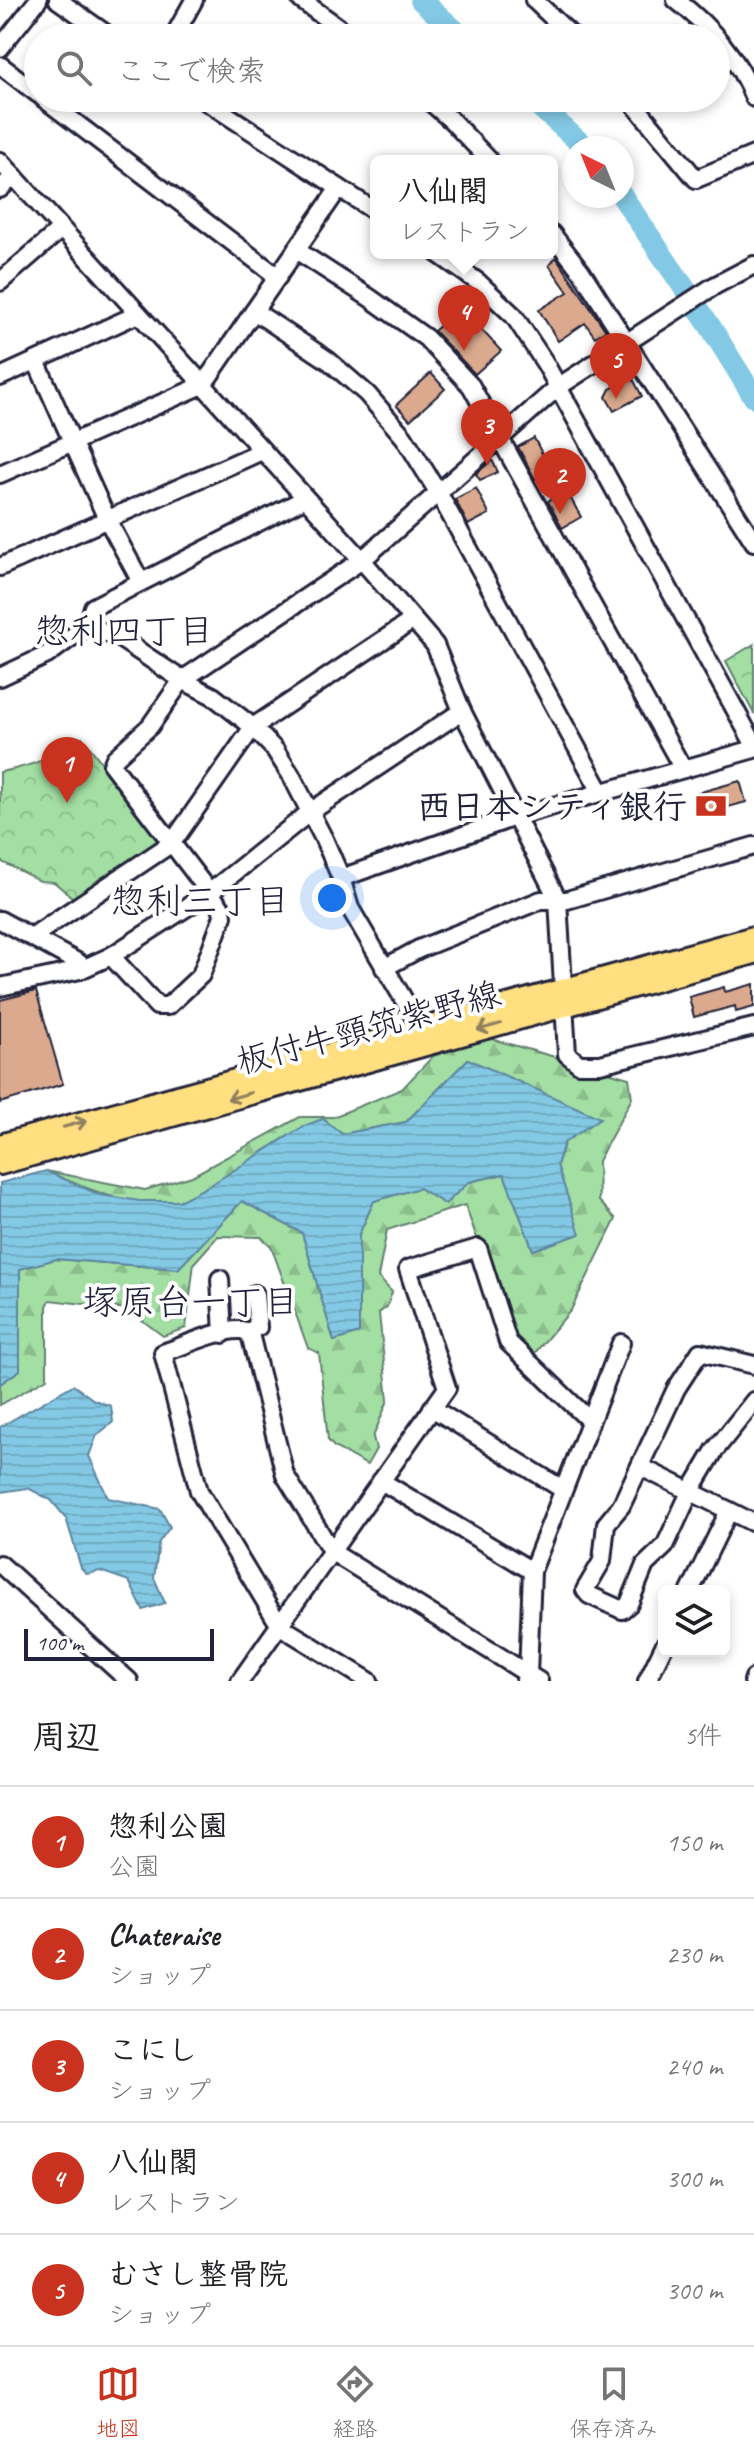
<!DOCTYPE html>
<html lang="ja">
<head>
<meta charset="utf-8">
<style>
	:root { --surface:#fff; --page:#f6f6f6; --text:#202124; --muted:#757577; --line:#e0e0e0; --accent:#c8321e }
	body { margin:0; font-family:Caveat,"Klee One",sans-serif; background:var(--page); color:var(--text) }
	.controls { position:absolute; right:24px; bottom:24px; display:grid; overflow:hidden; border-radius:12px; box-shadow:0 4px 12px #0003 }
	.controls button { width:72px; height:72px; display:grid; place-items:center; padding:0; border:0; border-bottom:2px solid var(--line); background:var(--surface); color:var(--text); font:40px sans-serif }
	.compass { position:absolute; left:562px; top:136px; width:72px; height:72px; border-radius:50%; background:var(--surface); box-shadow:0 4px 12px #0003; rotate:317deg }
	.scale { position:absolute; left:24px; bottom:20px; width:190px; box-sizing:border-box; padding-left:8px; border:4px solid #22223b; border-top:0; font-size:22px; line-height:28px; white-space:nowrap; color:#22223b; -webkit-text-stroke:6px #fff; paint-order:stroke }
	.you { position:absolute; left:332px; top:898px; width:28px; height:28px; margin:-20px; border:6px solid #fff; border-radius:50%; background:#1a73e8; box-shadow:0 0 0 12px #1a73e833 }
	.badge { display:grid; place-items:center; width:52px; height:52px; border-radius:50%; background:var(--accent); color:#fff; font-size:26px; font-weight:700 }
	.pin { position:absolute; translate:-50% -66px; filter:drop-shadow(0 2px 4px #0008) }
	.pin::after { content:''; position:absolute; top:42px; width:28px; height:24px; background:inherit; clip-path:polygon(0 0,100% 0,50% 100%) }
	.popup { position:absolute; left:370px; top:155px; width:188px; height:104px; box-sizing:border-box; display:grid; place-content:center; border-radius:12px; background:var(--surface); filter:drop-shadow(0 2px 6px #0005); font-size:26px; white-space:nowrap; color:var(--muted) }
	.popup b { font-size:30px; color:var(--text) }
	.popup::after { content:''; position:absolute; left:50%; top:100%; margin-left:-16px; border:16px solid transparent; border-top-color:var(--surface) }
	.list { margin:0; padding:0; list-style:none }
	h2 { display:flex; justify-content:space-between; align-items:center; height:104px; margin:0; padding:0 32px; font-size:34px }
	h2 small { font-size:26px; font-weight:400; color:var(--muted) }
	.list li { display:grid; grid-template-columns:52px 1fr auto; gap:24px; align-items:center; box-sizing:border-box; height:112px; padding:0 32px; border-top:2px solid var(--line) }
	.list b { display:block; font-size:30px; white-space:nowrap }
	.list p { margin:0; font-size:26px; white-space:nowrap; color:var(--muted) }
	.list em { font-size:26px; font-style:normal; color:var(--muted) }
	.icon { flex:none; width:44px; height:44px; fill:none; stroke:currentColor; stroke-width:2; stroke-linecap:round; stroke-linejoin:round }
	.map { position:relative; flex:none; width:754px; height:1681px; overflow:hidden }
	.search { position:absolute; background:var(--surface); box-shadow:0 4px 12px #0003; left:24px; right:24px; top:24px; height:88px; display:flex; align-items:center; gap:20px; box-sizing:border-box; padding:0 28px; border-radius:44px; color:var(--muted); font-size:30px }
	.sheet { height:664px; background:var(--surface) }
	nav { display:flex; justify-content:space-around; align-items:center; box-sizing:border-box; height:112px; border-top:2px solid var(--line); background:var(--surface); font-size:22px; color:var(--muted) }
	nav a { display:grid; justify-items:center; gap:4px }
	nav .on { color:var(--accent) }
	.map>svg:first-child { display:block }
	.forest { fill:url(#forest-firs); stroke:#62806f; stroke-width:2 }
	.park { fill:url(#park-crowns); stroke:#62806f; stroke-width:2 }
	.water { fill:url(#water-rules); stroke:#5c86a0; stroke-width:2 }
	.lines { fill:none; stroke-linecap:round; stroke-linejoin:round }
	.river { stroke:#83c8e4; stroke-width:22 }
	.building { fill:#dbaa8e; stroke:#22223b; stroke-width:2 }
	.minor-casing { stroke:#22223b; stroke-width:22 }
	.major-casing { stroke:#22223b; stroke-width:26 }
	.minor { stroke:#fff; stroke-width:16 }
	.major { stroke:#ffdf80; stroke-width:20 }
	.oneway { stroke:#90805e }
	.labels { text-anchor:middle; stroke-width:8; stroke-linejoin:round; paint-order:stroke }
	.poi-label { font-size:34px; font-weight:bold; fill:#22223b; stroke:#fff; text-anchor:end }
	.street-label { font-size:34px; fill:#22223b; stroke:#fff }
	.neighbourhood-label { font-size:36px; fill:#22223b; stroke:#fff }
</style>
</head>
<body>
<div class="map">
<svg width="754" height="1681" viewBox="0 0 754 1681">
	<defs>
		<pattern id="forest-firs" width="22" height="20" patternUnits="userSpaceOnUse" patternTransform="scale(2)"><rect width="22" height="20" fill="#a3dea3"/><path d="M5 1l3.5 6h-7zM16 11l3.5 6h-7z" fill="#8cbe8d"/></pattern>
		<pattern id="park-crowns" width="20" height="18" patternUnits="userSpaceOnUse" patternTransform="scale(2)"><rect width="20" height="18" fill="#a3dea3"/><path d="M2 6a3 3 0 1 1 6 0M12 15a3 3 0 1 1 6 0" fill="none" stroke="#8cbe8d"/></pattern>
		<pattern id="water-rules" width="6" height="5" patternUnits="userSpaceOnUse" patternTransform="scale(2)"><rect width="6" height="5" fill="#83c8e4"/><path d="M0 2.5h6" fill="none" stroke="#71acc4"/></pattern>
	</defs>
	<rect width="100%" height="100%" fill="#fff"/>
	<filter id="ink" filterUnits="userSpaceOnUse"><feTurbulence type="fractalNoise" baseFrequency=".0125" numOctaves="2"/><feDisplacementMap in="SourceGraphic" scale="16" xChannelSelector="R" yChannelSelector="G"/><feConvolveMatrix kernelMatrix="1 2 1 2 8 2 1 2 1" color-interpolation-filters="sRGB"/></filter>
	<g filter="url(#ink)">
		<!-- forest -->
		<path class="forest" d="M488,1038L629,1078L632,1098L598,1161L599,1201L616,1219L571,1310L534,1354L512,1336L465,1205L387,1230L378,1277L392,1292L387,1307L379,1313L388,1400L373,1437L376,1449L367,1465L334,1447L328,1440L319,1353L308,1348L271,1246L261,1237L218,1236L194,1263L186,1328L163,1336L127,1309L50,1300L47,1306V1378L0,1405V1384L20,1370L19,1269L56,1259L178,1269L242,1201L302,1233L334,1341L359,1333V1234L374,1201L419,1188L445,1204L469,1182L504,1174L533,1250L579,1234L557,1165L564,1143L468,1059L406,1122L342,1134L323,1119C299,1128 279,1142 258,1155C238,1168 199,1198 177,1201C130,1209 87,1189 46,1171L145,1190L192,1176L300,1117H333L402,1089L433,1056Z"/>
		<!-- park -->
		<g class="park">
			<polygon points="754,644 754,714 726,661"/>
			<path d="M82,737L161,840L160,845L73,898L54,882L40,881L0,861V772C30,767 58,756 82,737Z"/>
		</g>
		<!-- water -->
		<g class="water">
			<polygon points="468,1059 600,1118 564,1143 557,1165 580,1234 533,1250 504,1174 469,1182 445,1204 419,1188 374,1201 359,1234 359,1333 334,1341 302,1233 242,1201 178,1269 56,1259 20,1269 20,1370 0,1384 0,1183 46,1171 100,1195 140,1201 179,1201 209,1186 304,1126 323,1119 342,1134 406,1122"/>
			<polygon points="73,1385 94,1400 111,1406 113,1422 97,1435 89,1456 108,1498 160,1509 170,1527 159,1542 154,1578 165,1603 143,1610 129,1581 100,1571 87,1574 81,1568 66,1518 51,1500 28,1488 0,1492 0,1427"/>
		</g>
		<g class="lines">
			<!-- river -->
			<g class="river">
				<polyline points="421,0 463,38"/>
				<polyline points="530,98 586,148"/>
				<polyline points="622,196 708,323 754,397"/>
			</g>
		</g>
		<!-- building -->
		<g class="building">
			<polygon points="556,257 606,331 595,337 585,323 558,341 539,310 568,292 549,265"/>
			<polygon points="461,307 501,351 475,374 434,331"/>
			<polygon points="431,373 445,389 410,420 396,405"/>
			<polygon points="632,377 642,396 614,411 606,397 610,389"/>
			<polygon points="534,438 551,471 535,479 518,447"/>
			<polygon points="492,460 498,472 480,480 476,474"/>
			<polygon points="476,488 489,514 468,525 455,499"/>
			<polygon points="566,490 581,517 562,528 548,501"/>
			<polygon points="740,781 746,802 703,814 697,793"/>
			<polygon points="754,984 754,1007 736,1012 735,1006 694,1017 689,997 724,987 725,992"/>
			<polygon points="36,991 63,1084 0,1103 0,1000"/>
		</g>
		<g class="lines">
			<defs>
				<g id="minor">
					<polyline points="58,0 112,38"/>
					<polyline points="301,0 353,38"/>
					<polyline points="534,0 574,38"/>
					<path d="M676,0C710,26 738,58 754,98"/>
					<polyline points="173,38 194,0"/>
					<polyline points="0,48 38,0"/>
					<polyline points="0,65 38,94"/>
					<polyline points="43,98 278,277"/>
					<polyline points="201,98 376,212"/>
					<polyline points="426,98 451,120 490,161"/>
					<polyline points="629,98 696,179 754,155"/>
					<polyline points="0,161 362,560 435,645 462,711 310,812 209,893 111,956 80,970 0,987"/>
					<polyline points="339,188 296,250 370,298 426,338 471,386 683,769"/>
					<polyline points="0,189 14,176"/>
					<polyline points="552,234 581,271 754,542"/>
					<polyline points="437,253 478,282 514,316 545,363 754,744"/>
					<polyline points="0,282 61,229"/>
					<polyline points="254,311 329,361 367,394 404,437 438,492 601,792"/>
					<polyline points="36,361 107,519 141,582"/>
					<polyline points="0,377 138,314"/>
					<polyline points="0,474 203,385 296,250"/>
					<polyline points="0,567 262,451"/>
					<polyline points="87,626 93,607 304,499"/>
					<polyline points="0,677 47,655 87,626 118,637 182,680 213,696 253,727 275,750 291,775 324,839 341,878 350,908 421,1029"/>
					<polyline points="462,711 558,900 567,1054 579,1064 600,1064 754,1027"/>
					<polyline points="341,878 515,817 754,749"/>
					<polyline points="0,920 79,963 80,970"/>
					<polyline points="33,936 172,843 253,727 413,620"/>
					<polyline points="111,956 157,1006 168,1006 201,975 223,916 222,909 112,765 115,758 150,726 182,680 362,560 558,387 714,286 754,265"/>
					<polyline points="384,968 419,949 541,900 567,900 754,846"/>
					<polyline points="220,1279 223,1334"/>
					<polyline points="247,1332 258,1327 255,1294"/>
					<polyline points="754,1365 700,1352 676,1389 621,1506 606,1524 602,1561 585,1590 589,1595 622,1610 629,1604 645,1565 665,1546 690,1492 715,1450 754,1401"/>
					<polyline points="432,1408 562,1489"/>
					<polyline points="641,1467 754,1523"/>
					<polyline points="381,1481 532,1571"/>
					<polyline points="0,1564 129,1681"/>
					<polyline points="690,1591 729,1511"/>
					<polyline points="525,1680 528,1674 532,1571 621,1343"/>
					<polyline points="240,1681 447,1388 408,1269 478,1248 508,1342 589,1420"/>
					<path d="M369,1681L280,1626L199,1491L163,1353C183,1346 220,1329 241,1330C248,1331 248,1333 251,1338L285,1475L332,1552L539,1681"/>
					<polyline points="647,1681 664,1646"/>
					<polyline points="753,1681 754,1678"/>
				</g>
				<g id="major">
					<polyline points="0,1145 754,937"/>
					<polyline points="0,1164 754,953"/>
				</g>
			</defs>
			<!-- minor casing -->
			<use href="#minor" class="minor-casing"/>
			<!-- major casing -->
			<use href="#major" class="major-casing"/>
			<!-- minor -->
			<use href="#minor" class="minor"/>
			<!-- major -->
			<use href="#major" class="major"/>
		</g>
		<!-- one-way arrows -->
		<defs><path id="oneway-shaft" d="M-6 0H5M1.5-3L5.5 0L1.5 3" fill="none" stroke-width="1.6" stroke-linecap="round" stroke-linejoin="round" transform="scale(2)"/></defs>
		<g class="oneway">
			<use href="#oneway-shaft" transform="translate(489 1027) rotate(164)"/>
			<use href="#oneway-shaft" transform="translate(239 1096) rotate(164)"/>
			<use href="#oneway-shaft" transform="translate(75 1124) rotate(-15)"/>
		</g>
	</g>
	<!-- icons -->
	<defs>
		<symbol id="bank-bare" viewBox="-9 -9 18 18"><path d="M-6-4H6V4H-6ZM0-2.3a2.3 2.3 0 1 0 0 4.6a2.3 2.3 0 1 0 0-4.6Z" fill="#c8321e" stroke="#fff" stroke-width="2.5" paint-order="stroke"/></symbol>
	</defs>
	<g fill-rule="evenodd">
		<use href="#bank-bare" x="689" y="784" width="44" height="44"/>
	</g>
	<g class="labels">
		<!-- poi labels -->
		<g class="poi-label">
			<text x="687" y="818">西日本シティ銀行</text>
		</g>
		<!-- street labels -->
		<g class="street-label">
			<text transform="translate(368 1027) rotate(-15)" y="12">板付牛頸筑紫野線</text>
		</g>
		<!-- neighbourhood labels -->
		<g class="neighbourhood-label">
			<text x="124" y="643">惣利四丁目</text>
			<text x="200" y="913">惣利三丁目</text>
			<text x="191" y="1314">塚原台一丁目</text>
		</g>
	</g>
</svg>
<div class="controls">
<button><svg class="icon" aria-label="layers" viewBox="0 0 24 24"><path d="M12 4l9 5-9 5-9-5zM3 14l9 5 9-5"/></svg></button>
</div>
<svg class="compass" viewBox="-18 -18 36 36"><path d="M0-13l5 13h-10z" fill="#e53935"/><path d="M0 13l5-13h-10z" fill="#757577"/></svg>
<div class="scale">100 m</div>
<div class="you"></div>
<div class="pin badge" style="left:67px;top:803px">1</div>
<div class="pin badge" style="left:560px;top:514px">2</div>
<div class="pin badge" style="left:487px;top:465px">3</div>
<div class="pin badge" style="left:464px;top:351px">4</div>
<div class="popup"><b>八仙閣</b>レストラン</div>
<div class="pin badge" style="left:616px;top:399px">5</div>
<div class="search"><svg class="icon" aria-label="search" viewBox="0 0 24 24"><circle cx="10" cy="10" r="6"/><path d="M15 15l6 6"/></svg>ここで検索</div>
</div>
<section class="sheet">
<h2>周辺<small>5件</small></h2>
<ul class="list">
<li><span class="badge">1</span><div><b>惣利公園</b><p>公園</p></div><em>150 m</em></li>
<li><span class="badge">2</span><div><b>Chateraise</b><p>ショップ</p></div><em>230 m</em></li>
<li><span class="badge">3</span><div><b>こにし</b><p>ショップ</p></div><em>240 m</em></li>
<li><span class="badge">4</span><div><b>八仙閣</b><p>レストラン</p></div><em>300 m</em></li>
<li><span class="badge">5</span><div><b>むさし整骨院</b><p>ショップ</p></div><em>300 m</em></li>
</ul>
</section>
<nav>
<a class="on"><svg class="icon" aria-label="map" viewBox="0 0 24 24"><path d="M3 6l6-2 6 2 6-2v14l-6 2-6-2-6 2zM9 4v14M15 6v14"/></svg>地図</a>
<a><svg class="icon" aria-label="directions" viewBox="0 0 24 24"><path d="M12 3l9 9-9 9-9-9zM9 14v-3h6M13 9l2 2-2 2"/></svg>経路</a>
<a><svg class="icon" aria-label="saved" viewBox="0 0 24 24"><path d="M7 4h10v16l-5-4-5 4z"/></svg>保存済み</a>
</nav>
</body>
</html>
